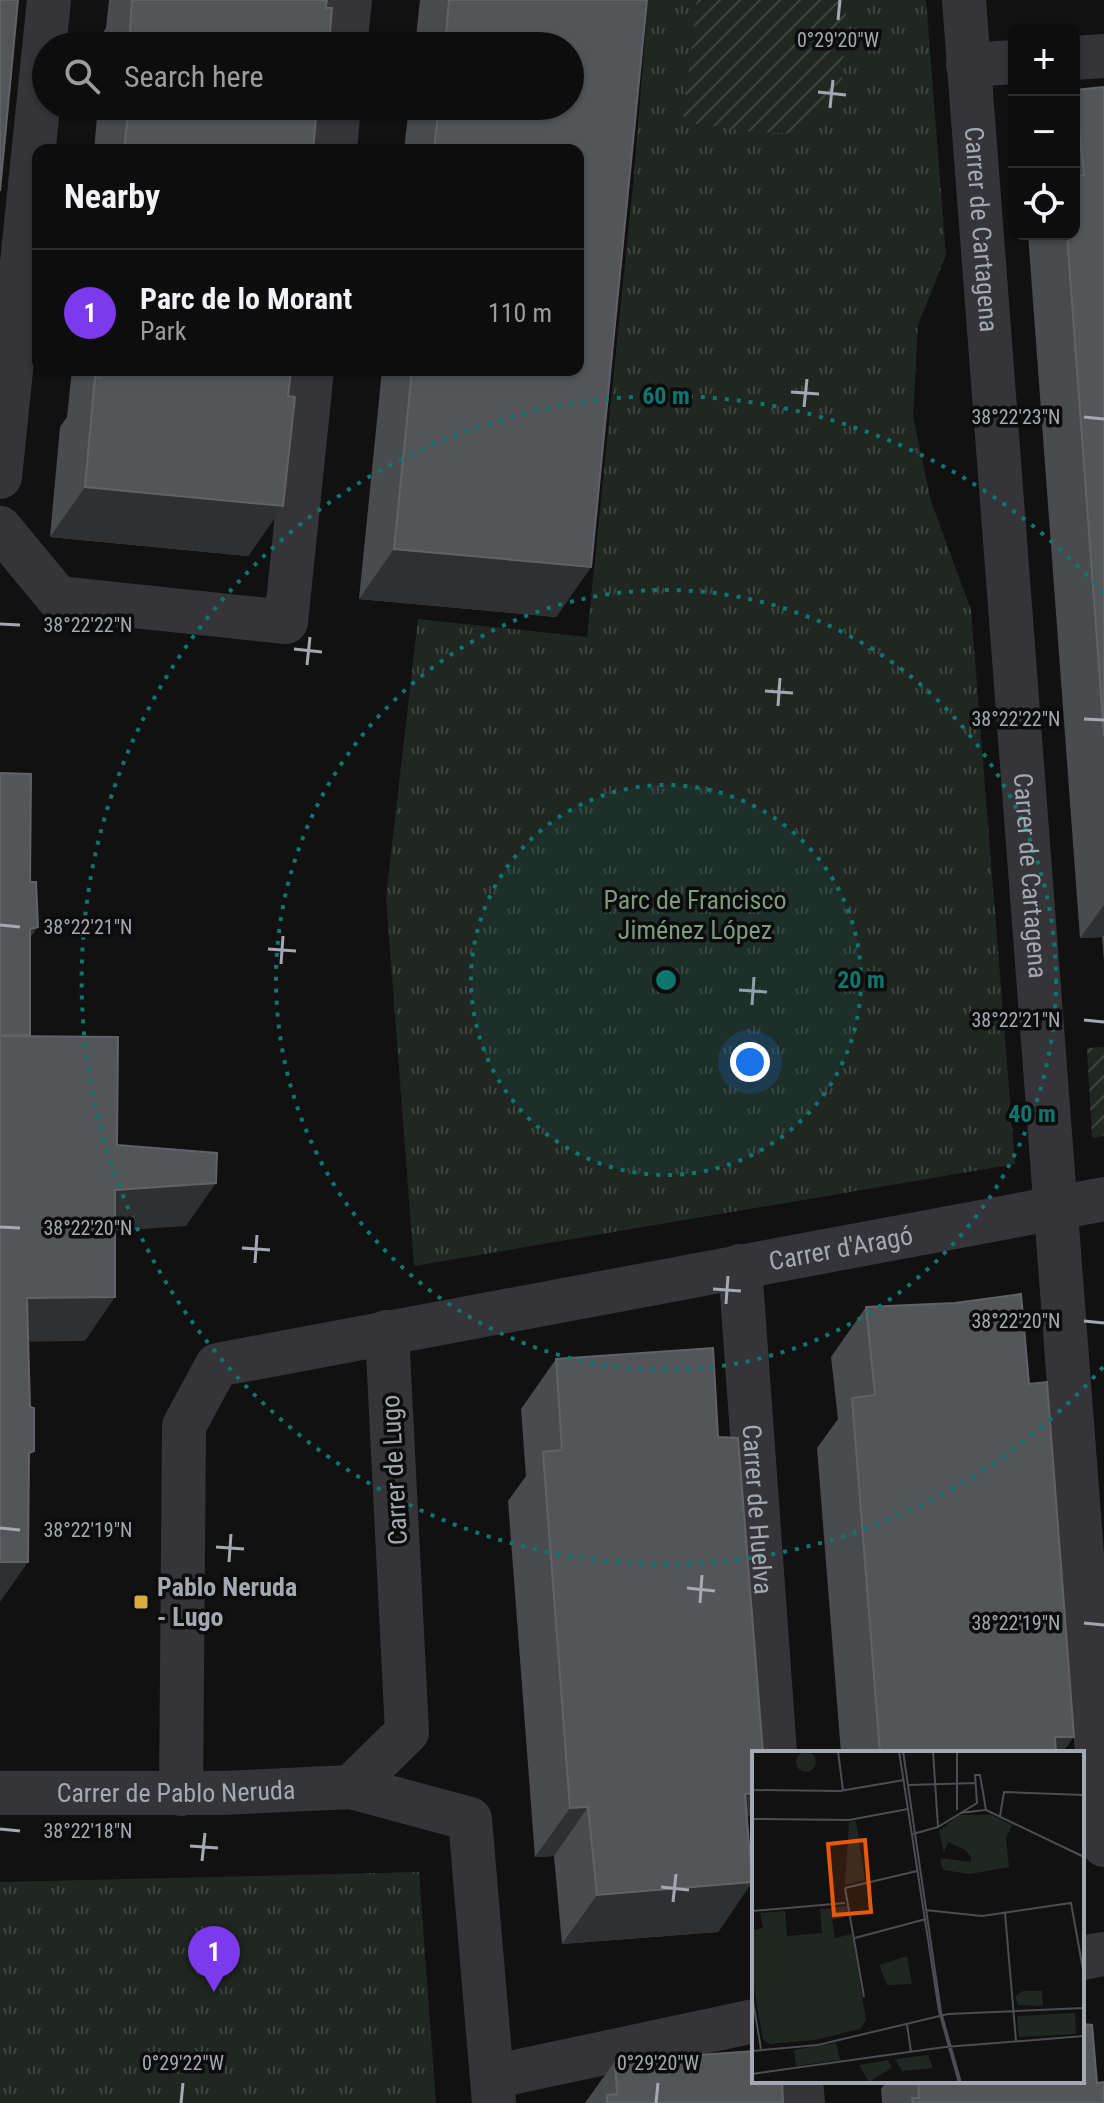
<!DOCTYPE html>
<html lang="en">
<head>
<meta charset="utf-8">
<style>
	:root { --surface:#0d0d0e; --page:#161617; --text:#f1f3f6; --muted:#9a9c9e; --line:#2d2d2e; --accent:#7c3aed }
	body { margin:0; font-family:"Roboto Condensed",sans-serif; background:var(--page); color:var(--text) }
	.controls { position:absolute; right:24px; top:24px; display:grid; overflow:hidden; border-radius:16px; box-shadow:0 2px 6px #0004 }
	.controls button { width:72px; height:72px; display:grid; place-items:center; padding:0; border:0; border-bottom:2px solid var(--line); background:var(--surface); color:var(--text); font:40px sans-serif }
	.you { position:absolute; left:750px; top:1062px; width:28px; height:28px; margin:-20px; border:6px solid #fff; border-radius:50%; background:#1a73e8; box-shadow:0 0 0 12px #1a73e833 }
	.badge { display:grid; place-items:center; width:52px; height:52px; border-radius:50%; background:var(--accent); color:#fff; font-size:26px; font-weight:700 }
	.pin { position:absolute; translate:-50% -66px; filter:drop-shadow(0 2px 4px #0008) }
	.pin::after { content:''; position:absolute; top:42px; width:28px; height:24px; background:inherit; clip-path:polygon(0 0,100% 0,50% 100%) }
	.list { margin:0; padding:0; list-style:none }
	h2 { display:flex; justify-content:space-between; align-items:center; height:104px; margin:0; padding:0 32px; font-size:34px }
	h2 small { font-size:26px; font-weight:400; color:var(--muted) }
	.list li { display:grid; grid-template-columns:52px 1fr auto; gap:24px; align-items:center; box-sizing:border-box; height:128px; padding:0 32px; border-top:2px solid var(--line) }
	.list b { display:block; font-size:30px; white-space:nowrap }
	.list p { margin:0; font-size:26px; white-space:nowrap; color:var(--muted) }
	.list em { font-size:26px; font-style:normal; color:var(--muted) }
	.icon { flex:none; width:44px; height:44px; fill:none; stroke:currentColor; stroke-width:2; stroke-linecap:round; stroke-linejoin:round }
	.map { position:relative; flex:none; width:1104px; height:2103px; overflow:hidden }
	.search { position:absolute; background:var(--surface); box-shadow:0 2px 6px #0004; left:32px; top:32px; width:552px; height:88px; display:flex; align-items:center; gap:20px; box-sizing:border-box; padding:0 28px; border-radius:44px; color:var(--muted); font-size:30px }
	.panel { position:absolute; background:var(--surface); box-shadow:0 2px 6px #0004; left:32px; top:144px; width:552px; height:232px; border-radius:16px }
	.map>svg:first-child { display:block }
	.grass { fill:url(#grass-tufts) }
	.garden { fill:url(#garden-furrows) }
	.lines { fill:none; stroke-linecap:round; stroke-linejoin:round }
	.minor { stroke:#353539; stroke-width:44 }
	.tertiary { stroke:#353539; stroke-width:44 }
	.wall { fill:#4a4b4e }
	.shaded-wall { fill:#2f3032 }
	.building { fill:#535559; stroke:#606267; stroke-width:2 }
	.ticks { fill:none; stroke:#a4a8b1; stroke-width:3 }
	.ring { fill:none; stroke:#0f766e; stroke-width:4; stroke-dasharray:4 8 }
	.poi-dot { fill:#daac42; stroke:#0c0c0d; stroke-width:3 }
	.labels { text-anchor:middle; stroke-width:7; stroke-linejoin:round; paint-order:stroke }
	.street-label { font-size:26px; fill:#a4a8b1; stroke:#0c0c0d }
	.park-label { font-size:26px; fill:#7d9a80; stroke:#0c0c0d }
	.poi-label { font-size:26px; font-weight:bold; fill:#a4a8b1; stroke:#0c0c0d; text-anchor:start }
	.inset-road { fill:none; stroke:#4c4d52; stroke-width:2 }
	.view { fill:#e8590c; fill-opacity:0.15; stroke:#e8590c; stroke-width:4 }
	.inset-edge { fill:none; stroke:#a4a8b1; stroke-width:4 }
	.ticks-label { font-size:20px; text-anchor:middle; fill:#a4a8b1; stroke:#0c0c0d; stroke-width:7; stroke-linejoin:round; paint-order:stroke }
	.centre { fill:#0f766e; stroke:#0c0c0d; stroke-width:4 }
	.ring-label { font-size:24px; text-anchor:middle; font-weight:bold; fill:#0f766e; stroke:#0c0c0d; stroke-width:7; stroke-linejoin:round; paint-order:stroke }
</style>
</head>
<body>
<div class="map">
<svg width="1104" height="2103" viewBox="0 0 1104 2103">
	<defs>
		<pattern id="grass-tufts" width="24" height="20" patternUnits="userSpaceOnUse" patternTransform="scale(2)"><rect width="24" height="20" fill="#202621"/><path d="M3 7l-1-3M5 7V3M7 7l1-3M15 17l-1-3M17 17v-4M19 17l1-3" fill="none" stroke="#3d433f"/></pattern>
		<pattern id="garden-furrows" width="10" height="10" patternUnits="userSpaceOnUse" patternTransform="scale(2)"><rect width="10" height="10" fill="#202621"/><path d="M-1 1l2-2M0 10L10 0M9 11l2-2" fill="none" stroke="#3d433f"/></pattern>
	</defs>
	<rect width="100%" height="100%" fill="#111112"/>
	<!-- grass -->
	<g class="grass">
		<polygon points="648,0 926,0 946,255 918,325 913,417 931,501 971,610 1015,1164 414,1266 386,897 418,619 587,637 634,175"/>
		<polygon points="419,1872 436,2103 0,2103 0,1882"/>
	</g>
	<!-- garden -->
	<g class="garden">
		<polygon points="697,0 847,0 842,79 802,134 753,132 683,122"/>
		<polygon points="1104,1047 1104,1136 1092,1138 1087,1048"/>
	</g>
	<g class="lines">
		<!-- minor -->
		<g class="minor">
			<path id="s1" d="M964,0L1104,1845"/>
			<polyline points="345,46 350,0"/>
			<polyline points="1074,58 1104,56"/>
			<polyline points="968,65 1014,62"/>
			<polyline points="335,150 339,106"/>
			<polyline points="0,477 49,0"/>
			<polyline points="0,528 58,598 286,622 312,370"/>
			<path id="s2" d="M740,1266L775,1753"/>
			<polyline points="1082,1958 1104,1954"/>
			<polyline points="492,2077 754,2021"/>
			<polyline points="801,2081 803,2103"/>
		</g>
		<!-- tertiary -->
		<g class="tertiary">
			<polyline points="351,1787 407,1732 387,1332"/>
			<path id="s3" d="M0,1793H222L351,1787L470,1819L494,2103"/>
			<path id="s4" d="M181,1794L184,1426L217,1365L1104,1199"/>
		</g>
	</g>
	<!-- wall -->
	<g class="wall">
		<polygon points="109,0 327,0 326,8 329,46 98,46 98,40 106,28"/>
		<polygon points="420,0 647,0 591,567 556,617 359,599 382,370 578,370 578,150 404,150 409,106 570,106 570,46 415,46"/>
		<polygon points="1104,87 1104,961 1102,937 1080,938 1028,234 1074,234 1074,91 1075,90"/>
		<polygon points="98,106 317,106 313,150 94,150"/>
		<polygon points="72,370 291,370 288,396 283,506 248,556 50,537 60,427 67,417"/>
		<polygon points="866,1307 1062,1753 841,1753 817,1448 838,1419 831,1357"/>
		<polygon points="556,1359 718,1437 754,1753 754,1808 747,1818 752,1882 718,1932 562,1944 554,1856 535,1857 508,1501 526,1476 521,1409"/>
		<polygon points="1083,2024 1097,2083 1104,2103 882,2103 881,2089 887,2081 1082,2081"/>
		<polygon points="615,2061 783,2103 585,2103"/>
	</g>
	<!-- shaded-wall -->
	<g class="shaded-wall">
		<polygon points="85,487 283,506 248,556 50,537"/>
		<polygon points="394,549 591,567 556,617 359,599"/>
		<polygon points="1104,905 1104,935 1102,937 1080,938"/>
		<polygon points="38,927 7,970 30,929"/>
		<polygon points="216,1183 186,1226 85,1233 115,1190"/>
		<polygon points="115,1297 85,1341 0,1342 27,1298"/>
		<polygon points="0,1562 28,1562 0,1602"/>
		<polygon points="1055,1737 1074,1737 1062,1753 1044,1753"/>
		<polygon points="754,1793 754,1808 731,1841 745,1794"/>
		<polygon points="588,1807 554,1856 535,1857 570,1808"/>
		<polygon points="752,1882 718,1932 562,1944 597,1895"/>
	</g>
	<!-- building -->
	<g class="building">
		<polygon points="0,0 18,0 0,191"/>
		<polygon points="132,0 327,0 326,8 332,8 329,46 129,46"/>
		<polygon points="449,0 647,0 591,567 394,549 412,370 578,370 578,150 434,150 439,106 570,106 570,46 445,46"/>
		<polygon points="1104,87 1104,736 1067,234 1074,234 1074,176 1084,175 1075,90"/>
		<polygon points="129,106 317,106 313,150 124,150"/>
		<polygon points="102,370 291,370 288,396 295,397 283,506 85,487 95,377 101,378"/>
		<polygon points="0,773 31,774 30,882 36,882 38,927 30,929 30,1035 0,1035"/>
		<polygon points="0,1036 118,1037 117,1145 217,1153 216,1183 115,1190 115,1297 27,1298 30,1407 34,1408 34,1451 29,1453 28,1562 0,1562"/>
		<polygon points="1021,1294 1029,1384 1047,1382 1074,1737 1055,1737 1056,1753 899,1753 899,1751 880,1752 852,1398 875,1395 866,1307 955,1303"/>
		<polygon points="713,1348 718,1437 738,1438 763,1753 754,1753 754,1793 745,1794 752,1882 597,1895 588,1807 570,1808 543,1452 562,1450 556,1359"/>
		<polygon points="1082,2012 1083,2024 1092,2025 1097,2083 1104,2082 1104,2103 913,2103 912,2098 919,2098 918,2081 1082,2081"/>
		<polygon points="754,2051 754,2081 782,2081 783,2103 607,2103 607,2095 617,2094 615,2061"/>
	</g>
	<!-- ticks -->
	<path class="ticks" d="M838,20L840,0M818,92L846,95M830,108L833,80M791,392L819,394M804,407L807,379M1084,417L1104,419M0,624L20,625M294,649L322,652M307,665L310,637M765,691L793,693M778,706L780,678M1084,719L1104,720M0,925L20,927M268,949L296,951M281,964L283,936M739,990L767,992M752,1005L754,977M1084,1020L1104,1022M0,1227L20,1228M242,1248L270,1250M255,1263L257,1235M713,1289L741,1291M726,1304L728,1276M1084,1321L1104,1323M0,1528L20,1530M216,1547L244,1549M229,1562L231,1534M687,1588L715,1591M700,1603L702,1575M1084,1623L1104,1625M0,1829L20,1831M190,1846L218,1848M202,1861L205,1833M661,1887L689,1890M673,1902L676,1874M181,2103L183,2083M656,2103L658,2083"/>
	<!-- distance rings -->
	<circle cx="666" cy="980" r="195" fill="#0f766e" fill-opacity=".12"/>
	<g class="ring">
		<circle cx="666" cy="980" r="195"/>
		<circle cx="666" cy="980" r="390"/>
		<path d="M1103 1367A584 584 0 1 1 1103 593"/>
	</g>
	<!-- markers -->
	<rect class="poi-dot" x="133" y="1594" width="16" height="16" rx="4"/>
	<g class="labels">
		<!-- street labels -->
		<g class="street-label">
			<text dy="9" stroke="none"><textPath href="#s1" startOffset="230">Carrer de Cartagena</textPath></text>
			<text dy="9" stroke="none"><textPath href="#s1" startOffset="878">Carrer de Cartagena</textPath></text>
			<text dy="9" stroke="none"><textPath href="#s4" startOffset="1072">Carrer d'Aragó</textPath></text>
			<text transform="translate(394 1470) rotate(-93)" y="9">Carrer de Lugo</text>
			<text dy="9" stroke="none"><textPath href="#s2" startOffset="244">Carrer de Huelva</textPath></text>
			<text dy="9" stroke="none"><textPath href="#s3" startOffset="176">Carrer de Pablo Neruda</textPath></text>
		</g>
		<!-- park labels -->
		<g class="park-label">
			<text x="695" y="909">Parc de Francisco<tspan x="695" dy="30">Jiménez López</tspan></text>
		</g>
		<!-- poi labels -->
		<g class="poi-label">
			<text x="157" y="1596">Pablo Neruda<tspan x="157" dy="30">- Lugo</tspan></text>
		</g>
	</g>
	<!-- overview -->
	<g transform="translate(752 1751)">
		<rect width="332" height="332" fill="#111112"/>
		<path d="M207,64H240L260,74L254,87L257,116L218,123L219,106L213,99L196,91L192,102L187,80ZM104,70L113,129L93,134L97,71ZM95,155L97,165L80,169L83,187L100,183L114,269L108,278L63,289L18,293L11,289L0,225V179L11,177L8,162L33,160L35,185L70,182L68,158ZM155,205L160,233L135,234L127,214ZM323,262L324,283L267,286L265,265ZM84,292L88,309L44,315L42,299ZM176,304L181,317L150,320L143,308ZM136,309L140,317L117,331L107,314Z" fill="#202621"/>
		<path d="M44 11a10 10 0 1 1 20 0a10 10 0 1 1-20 0ZM188,107L219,111L218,123L191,119ZM271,240H290L291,255L266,254L263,245Z" fill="#202621"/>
		<path class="inset-road" d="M86,0L91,39M147,0L187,260L207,332M151,0L189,261L209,332M157,34L224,32M0,39L88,40L152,29M0,39L1,0M205,59V0M208,62L233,59M248,65L252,41L332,44M0,68L97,69L156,58M186,76L225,52L223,24H228L234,59L332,106M161,83L186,76L181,0M93,137L112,246M93,137L165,120M173,159L230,165L319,152L332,224M0,160L93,152M253,162L264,290M103,187L174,168M0,244L9,298M155,273L159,301M0,300L66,294L196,263L332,257M0,323L193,296L332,285"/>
		<path class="view" d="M113,89L119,161L82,164L76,93Z"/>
		<rect width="332" height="332" class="inset-edge"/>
	</g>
	<g class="ticks-label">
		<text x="838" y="47">0°29'20"W</text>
		<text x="1016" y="424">38°22'23"N</text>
		<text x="88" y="632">38°22'22"N</text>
		<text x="1016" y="726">38°22'22"N</text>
		<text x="88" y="934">38°22'21"N</text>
		<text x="1016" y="1027">38°22'21"N</text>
		<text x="88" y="1235">38°22'20"N</text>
		<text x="1016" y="1328">38°22'20"N</text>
		<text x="88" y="1537">38°22'19"N</text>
		<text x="1016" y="1630">38°22'19"N</text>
		<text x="88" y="1838">38°22'18"N</text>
		<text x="183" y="2070">0°29'22"W</text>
		<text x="658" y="2070">0°29'20"W</text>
	</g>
	<circle cx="666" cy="980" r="12" class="centre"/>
	<g class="ring-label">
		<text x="666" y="404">60 m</text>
		<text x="861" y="988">20 m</text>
		<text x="1032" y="1122">40 m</text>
	</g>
</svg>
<div class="controls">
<button>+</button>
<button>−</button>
<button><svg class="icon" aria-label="locate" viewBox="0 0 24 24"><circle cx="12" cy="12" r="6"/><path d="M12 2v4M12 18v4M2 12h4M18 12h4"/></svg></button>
</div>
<div class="you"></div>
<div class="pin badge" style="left:214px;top:1992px">1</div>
<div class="search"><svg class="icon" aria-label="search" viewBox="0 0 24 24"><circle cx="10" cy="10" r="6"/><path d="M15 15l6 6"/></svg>Search here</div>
<section class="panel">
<h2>Nearby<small></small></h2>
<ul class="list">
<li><span class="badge">1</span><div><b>Parc de lo Morant</b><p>Park</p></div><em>110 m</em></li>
</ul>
</section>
</div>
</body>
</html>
